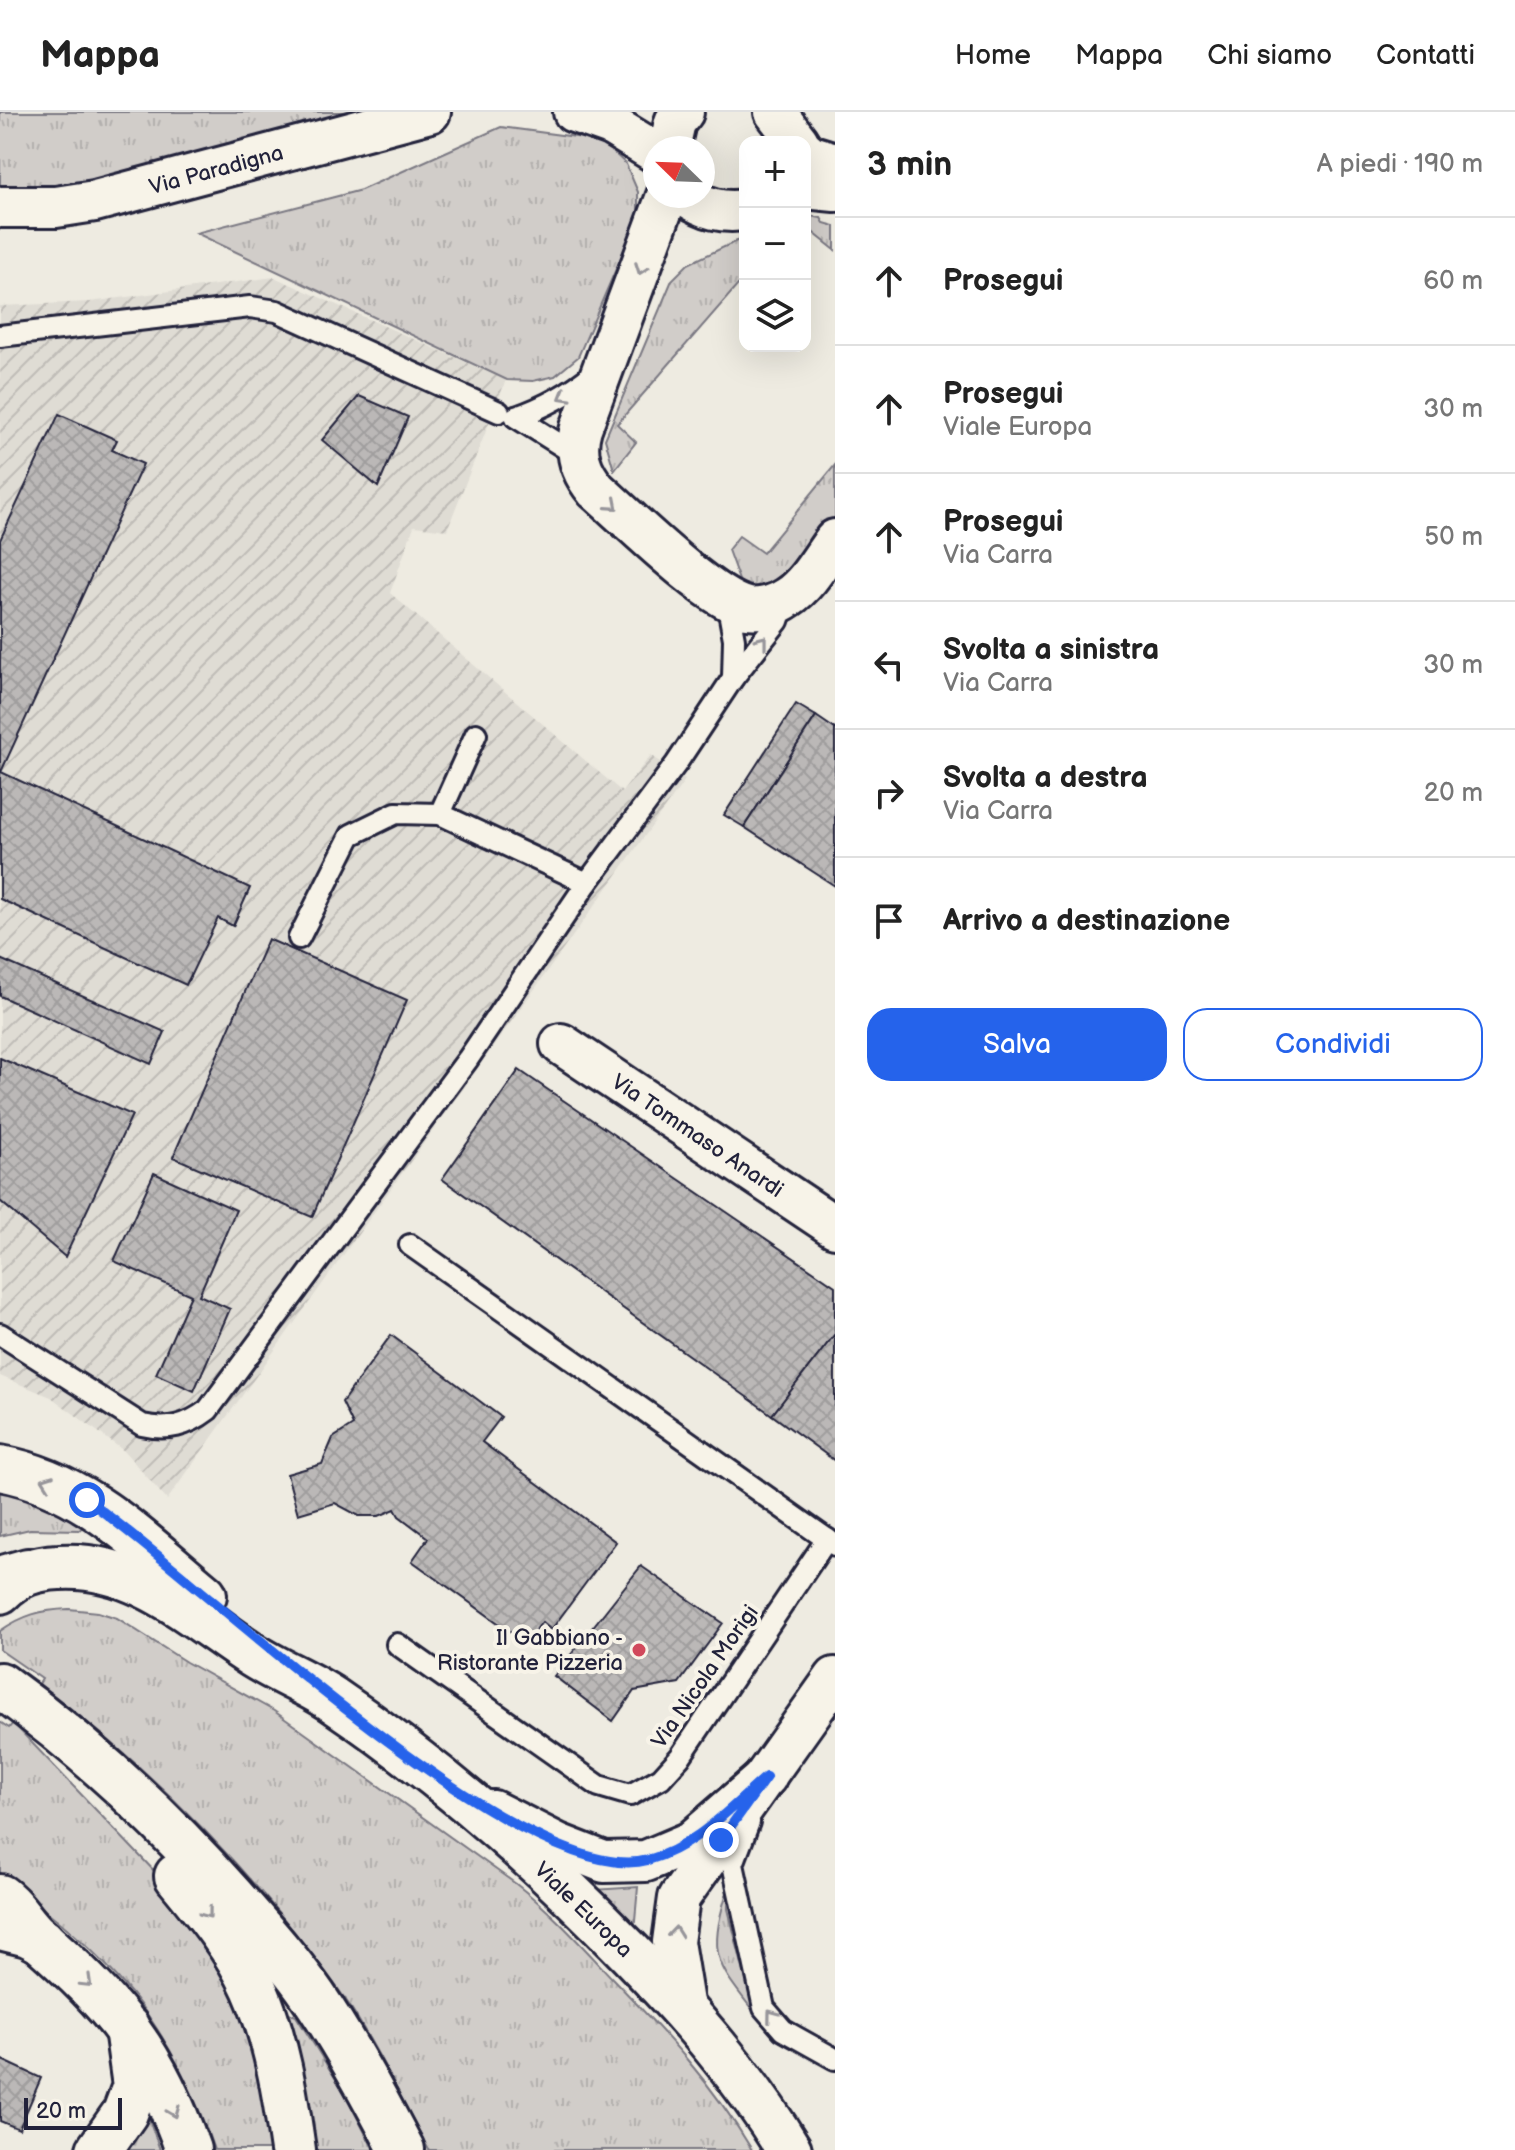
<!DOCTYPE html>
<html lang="it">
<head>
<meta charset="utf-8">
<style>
	:root { --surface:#fff; --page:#f2f2f2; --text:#222; --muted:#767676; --line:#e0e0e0; --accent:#2563eb }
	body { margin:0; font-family:"Balsamiq Sans",sans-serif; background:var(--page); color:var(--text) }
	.controls { position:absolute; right:24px; top:24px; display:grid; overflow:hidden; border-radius:16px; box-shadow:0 8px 32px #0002 }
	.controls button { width:72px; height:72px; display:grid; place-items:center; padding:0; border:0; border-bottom:2px solid var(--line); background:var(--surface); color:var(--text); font:40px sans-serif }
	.compass { position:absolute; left:643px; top:24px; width:72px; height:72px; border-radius:50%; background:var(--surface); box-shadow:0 8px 32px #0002; rotate:293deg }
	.scale { position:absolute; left:24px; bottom:20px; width:98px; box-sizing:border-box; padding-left:8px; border:4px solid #22223b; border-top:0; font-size:22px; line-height:28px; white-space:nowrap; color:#22223b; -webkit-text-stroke:6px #f7f3e8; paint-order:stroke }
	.stop { position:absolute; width:24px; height:24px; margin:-18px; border:6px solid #2563eb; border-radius:50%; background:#fff }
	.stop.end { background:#2563eb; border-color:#fff; box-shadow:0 2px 8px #0008 }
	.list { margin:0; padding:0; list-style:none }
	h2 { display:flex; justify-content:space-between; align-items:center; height:104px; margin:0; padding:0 32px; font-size:34px }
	h2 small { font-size:26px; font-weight:400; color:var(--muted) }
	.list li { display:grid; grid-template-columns:52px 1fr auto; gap:24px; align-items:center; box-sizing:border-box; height:128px; padding:0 32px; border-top:2px solid var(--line) }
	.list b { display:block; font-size:30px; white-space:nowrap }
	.list p { margin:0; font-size:26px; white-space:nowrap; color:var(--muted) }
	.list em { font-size:26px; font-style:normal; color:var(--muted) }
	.actions { display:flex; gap:16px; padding:24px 32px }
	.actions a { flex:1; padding:18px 0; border:2px solid var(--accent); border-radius:24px; text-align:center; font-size:28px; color:var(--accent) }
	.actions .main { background:var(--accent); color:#fff }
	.icon { flex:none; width:44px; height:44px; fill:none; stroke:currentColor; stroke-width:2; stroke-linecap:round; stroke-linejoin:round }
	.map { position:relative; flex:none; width:835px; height:2038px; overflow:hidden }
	header { display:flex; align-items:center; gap:48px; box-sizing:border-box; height:112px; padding:0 40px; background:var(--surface); border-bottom:2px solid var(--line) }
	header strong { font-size:38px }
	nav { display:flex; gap:44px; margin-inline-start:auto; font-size:28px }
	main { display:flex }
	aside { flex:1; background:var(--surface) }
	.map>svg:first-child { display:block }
	.industrial { fill:url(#industrial-furrows) }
	.grass { fill:url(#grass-tufts); stroke:#7a7882; stroke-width:2 }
	.building { fill:url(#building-cross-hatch); stroke:#22223b; stroke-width:2 }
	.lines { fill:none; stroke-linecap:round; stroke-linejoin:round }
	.service-casing { stroke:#22223b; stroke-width:26 }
	.minor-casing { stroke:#22223b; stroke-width:46 }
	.tertiary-casing { stroke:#22223b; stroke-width:50 }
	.primary-casing { stroke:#22223b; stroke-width:50 }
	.motorway-casing { stroke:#22223b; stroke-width:50 }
	.service { stroke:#f7f3e8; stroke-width:20 }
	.minor { stroke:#f7f3e8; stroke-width:40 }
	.tertiary { stroke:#f7f3e8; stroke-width:44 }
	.primary { stroke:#f7f3e8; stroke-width:44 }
	.motorway { stroke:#f7f3e8; stroke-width:44 }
	.oneway { stroke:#97959a }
	.route { stroke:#2563eb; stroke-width:10 }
	.poi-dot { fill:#d1495b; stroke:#f7f3e8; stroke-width:3 }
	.labels { text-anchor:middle; stroke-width:8; stroke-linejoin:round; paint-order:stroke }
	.street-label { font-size:22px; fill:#22223b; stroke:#f7f3e8 }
	.poi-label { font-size:22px; fill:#22223b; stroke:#f7f3e8; text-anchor:end }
</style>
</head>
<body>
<header>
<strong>Mappa</strong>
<nav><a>Home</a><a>Mappa</a><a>Chi siamo</a><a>Contatti</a></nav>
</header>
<main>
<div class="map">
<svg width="835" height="2038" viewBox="0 0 835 2038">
	<defs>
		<pattern id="industrial-furrows" width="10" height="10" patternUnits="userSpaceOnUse" patternTransform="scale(2)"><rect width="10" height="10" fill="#dfdcd4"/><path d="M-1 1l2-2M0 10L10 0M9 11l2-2" fill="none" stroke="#bfbcb7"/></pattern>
		<pattern id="grass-tufts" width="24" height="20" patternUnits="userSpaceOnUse" patternTransform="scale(2)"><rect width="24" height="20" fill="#d1cdc9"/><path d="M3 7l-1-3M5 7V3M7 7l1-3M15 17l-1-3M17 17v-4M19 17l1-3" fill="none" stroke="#b3b0ae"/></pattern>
		<pattern id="building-cross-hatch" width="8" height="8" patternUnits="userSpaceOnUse" patternTransform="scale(2)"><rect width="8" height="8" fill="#bbb8b7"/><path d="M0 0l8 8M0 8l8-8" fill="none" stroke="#a09e9e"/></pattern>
	</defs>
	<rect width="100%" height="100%" fill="#eeebe1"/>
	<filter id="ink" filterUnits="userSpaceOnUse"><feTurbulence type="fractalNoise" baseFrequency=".0125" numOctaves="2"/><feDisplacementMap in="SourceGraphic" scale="16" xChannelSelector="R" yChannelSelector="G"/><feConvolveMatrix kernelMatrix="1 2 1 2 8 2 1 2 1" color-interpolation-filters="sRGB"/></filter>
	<g filter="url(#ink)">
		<!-- industrial -->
		<polygon class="industrial" points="274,165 506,268 447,418 414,414 390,481 622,680 651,643 685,668 167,1388 124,1339 51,1285 0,1264 0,194 90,190"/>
		<!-- grass -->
		<g class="grass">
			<polygon points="0,0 374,0 76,78 0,80"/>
			<polygon points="501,15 591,27 613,40 626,52 638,80 638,106 578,245 555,264 533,269 507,268 196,121 361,78"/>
			<polygon points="805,103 821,106 824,111 835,114 835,138 805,114"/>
			<polygon points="745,125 745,165 617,312 636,330 614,358 605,327 672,168 688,152"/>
			<polygon points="835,353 835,417 769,478 740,471 728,438 739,424 763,441"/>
			<polygon points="0,1375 47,1390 84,1415 79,1418 30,1417 0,1424"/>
			<path d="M69,1497L98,1500L117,1506L186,1550L274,1599L516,1772C552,1800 582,1834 613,1867C666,1922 712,1971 752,2038H429C404,1992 381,1944 353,1899C333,1867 308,1837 284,1807C211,1719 131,1641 39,1572L42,1567L0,1538V1519C23,1503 41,1498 69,1497Z"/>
			<path d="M0,1610L9,1616L13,1611L158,1763L239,1881L278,2038H214C169,1907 111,1844 0,1764Z"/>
			<polygon points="638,1775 634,1819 593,1778"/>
			<path d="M726,1783L728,1784V1797L754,1900C717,1852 708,1844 726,1783Z"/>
			<polygon points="289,1901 296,1904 344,1980 374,2038 307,2038 286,1904"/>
			<polygon points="147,2001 160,2038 120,2038"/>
		</g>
		<!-- building -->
		<g class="building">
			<polygon points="359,284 408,305 378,375 322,328"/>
			<polygon points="59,302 117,328 112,338 143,352 1,660 250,776 233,814 218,806 186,873 0,787 0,428"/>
			<polygon points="796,592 816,604 744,715 724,703"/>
			<polygon points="816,604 835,617 835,774 744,715"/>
			<polygon points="268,827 407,888 312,1105 173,1045"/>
			<polygon points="0,847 165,920 151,952 0,884"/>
			<polygon points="0,946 132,1003 65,1145 0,1089"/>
			<polygon points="519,958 835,1174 835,1222 772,1303 442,1067"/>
			<polygon points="154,1061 236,1098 199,1183 230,1197 194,1279 156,1262 191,1183 114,1149"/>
			<polygon points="835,1222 835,1349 772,1303"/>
			<polygon points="391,1223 501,1305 482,1330 616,1430 551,1518 542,1510 526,1531 412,1449 428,1426 399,1404 395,1397 379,1404 359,1404 335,1391 298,1402 287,1362 322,1352 333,1326 353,1313 342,1290"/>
			<polygon points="641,1454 723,1511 679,1571 634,1579 613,1609 554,1564"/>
			<polygon points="0,1947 41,1966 19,2017 0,2009"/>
		</g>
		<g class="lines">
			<defs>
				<g id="service">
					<polyline points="0,224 250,195 277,199 499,300"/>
					<path d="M516,305C545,295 569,282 593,262"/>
					<polyline points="516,305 578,344"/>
					<polyline points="727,489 734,527 733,566"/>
					<polyline points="440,702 476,622"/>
					<polyline points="587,771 676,652 733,566 778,509 784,491"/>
					<polyline points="410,1133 835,1433"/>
					<path d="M0,1222L142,1313C168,1319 187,1314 208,1298L468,947L587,771L440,702L396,701L351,723L299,826"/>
					<polyline points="397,1532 599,1674 630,1683 661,1666 680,1645 827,1427"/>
					<polyline points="749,1710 733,1752 764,1896 783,1918 835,1947"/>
				</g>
				<g id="minor">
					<polyline points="574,0 611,13 655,40"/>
					<polyline points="775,0 798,30"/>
					<polyline points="669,36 675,10 683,0"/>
					<polyline points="805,39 809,43 835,51"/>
					<polyline points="805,76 835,79"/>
					<path d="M667,84L581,316C574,340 580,359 596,378C628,406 709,487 747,496C760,498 777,493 788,485C808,472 821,447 835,428"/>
					<path d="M687,84C706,97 722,101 745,98"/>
					<polyline points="0,95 56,95 95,89 430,0"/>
					<polyline points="561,932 835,1115"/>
					<polyline points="493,1699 558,1732 604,1750 646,1749 691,1730 766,1665"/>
					<polyline points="684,1897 673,1830 679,1786 835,1566"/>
				</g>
				<polyline id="tertiary" points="99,2038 125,2001 135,1974 127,1916"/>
				<g id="primary">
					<path d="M0,1356C84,1371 140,1430 204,1483"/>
					<path d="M0,1479C17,1462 35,1456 59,1455C134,1450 189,1501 248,1540C274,1558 305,1569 332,1587C440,1660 540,1748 630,1841C690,1903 745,1965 789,2038"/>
					<path d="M0,1573C86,1635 163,1707 233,1786C261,1818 290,1850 314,1885C347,1934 375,1986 402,2038"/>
					<path d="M177,1764C205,1798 236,1835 254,1876C277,1928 285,1982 293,2038"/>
					<path d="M0,1785C16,1796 23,1813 37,1825C115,1894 154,1939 188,2038"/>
				</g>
				<g id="motorway">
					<polyline points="0,1467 28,1459"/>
					<polyline points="0,1815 28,1822 42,1829"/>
				</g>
			</defs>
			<!-- service casing -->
			<use href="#service" class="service-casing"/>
			<!-- minor casing -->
			<use href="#minor" class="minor-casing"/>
			<!-- tertiary casing -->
			<use href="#tertiary" class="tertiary-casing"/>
			<!-- primary casing -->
			<use href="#primary" class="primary-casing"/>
			<!-- motorway casing -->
			<use href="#motorway" class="motorway-casing"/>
			<!-- service -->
			<use href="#service" class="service"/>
			<!-- minor -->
			<use href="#minor" class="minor"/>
			<!-- tertiary -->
			<use href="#tertiary" class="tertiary"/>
			<!-- primary -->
			<use href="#primary" class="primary"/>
			<!-- motorway -->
			<use href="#motorway" class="motorway"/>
		</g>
		<!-- one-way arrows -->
		<defs><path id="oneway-chevron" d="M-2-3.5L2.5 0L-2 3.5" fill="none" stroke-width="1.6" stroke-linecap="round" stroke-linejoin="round" transform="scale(2)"/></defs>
		<g class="oneway">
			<use href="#oneway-chevron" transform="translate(641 157) rotate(110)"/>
			<use href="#oneway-chevron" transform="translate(564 284) rotate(150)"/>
			<use href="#oneway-chevron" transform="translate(613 393) rotate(41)"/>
			<use href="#oneway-chevron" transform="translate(762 529) rotate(-52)"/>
			<use href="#oneway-chevron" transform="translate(47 1369) rotate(-160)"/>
			<use href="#oneway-chevron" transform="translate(207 1801) rotate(53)"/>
			<use href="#oneway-chevron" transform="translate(675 1820) rotate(-84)"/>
			<use href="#oneway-chevron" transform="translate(87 1870) rotate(44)"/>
			<use href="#oneway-chevron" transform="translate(772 1903) rotate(-127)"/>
			<use href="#oneway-chevron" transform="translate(174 2000) rotate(68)"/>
		</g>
	</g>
	<g class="lines" filter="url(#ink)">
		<!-- route -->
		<path class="route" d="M87,1388C194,1462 523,1782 648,1748C695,1735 729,1697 766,1665L721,1728"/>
	</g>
	<!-- markers -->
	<circle class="poi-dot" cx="639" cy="1538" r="8"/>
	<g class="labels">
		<!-- street labels -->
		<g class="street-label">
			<text transform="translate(216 57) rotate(-15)" y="8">Via Paradigna</text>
			<text transform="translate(698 1023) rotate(34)" y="8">Via Tommaso Anardi</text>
			<text transform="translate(704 1564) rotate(-55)" y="8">Via Nicola Morigi</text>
			<text transform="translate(584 1797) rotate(44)" y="8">Viale Europa</text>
		</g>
		<!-- poi labels -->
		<g class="poi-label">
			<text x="623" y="1533">Il Gabbiano -<tspan x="623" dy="25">Ristorante Pizzeria</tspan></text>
		</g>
	</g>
</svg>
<div class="controls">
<button>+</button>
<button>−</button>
<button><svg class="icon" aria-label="layers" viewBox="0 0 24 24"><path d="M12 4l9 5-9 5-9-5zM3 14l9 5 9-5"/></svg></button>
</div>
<svg class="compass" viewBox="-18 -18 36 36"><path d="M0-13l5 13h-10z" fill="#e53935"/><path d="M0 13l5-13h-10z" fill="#767676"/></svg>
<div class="scale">20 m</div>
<div class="stop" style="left:87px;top:1388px"></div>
<div class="stop end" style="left:721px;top:1728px"></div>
</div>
<aside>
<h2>3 min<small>A piedi · 190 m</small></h2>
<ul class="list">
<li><svg class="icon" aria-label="ahead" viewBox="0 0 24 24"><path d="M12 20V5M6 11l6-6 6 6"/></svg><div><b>Prosegui</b></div><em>60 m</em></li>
<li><svg class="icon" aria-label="ahead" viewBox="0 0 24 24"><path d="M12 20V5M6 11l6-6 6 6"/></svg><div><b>Prosegui</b><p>Viale Europa</p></div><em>30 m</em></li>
<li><svg class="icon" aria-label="ahead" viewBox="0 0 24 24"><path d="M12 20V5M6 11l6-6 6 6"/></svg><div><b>Prosegui</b><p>Via Carra</p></div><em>50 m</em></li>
<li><svg class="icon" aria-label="left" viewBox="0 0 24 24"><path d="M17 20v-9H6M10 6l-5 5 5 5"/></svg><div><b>Svolta a sinistra</b><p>Via Carra</p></div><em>30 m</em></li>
<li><svg class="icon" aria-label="right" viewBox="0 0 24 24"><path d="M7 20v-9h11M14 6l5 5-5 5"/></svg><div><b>Svolta a destra</b><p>Via Carra</p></div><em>20 m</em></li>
<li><svg class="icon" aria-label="arrive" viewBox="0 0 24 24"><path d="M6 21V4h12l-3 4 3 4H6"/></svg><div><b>Arrivo a destinazione</b></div></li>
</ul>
<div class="actions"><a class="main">Salva</a><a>Condividi</a></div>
</aside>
</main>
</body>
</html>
